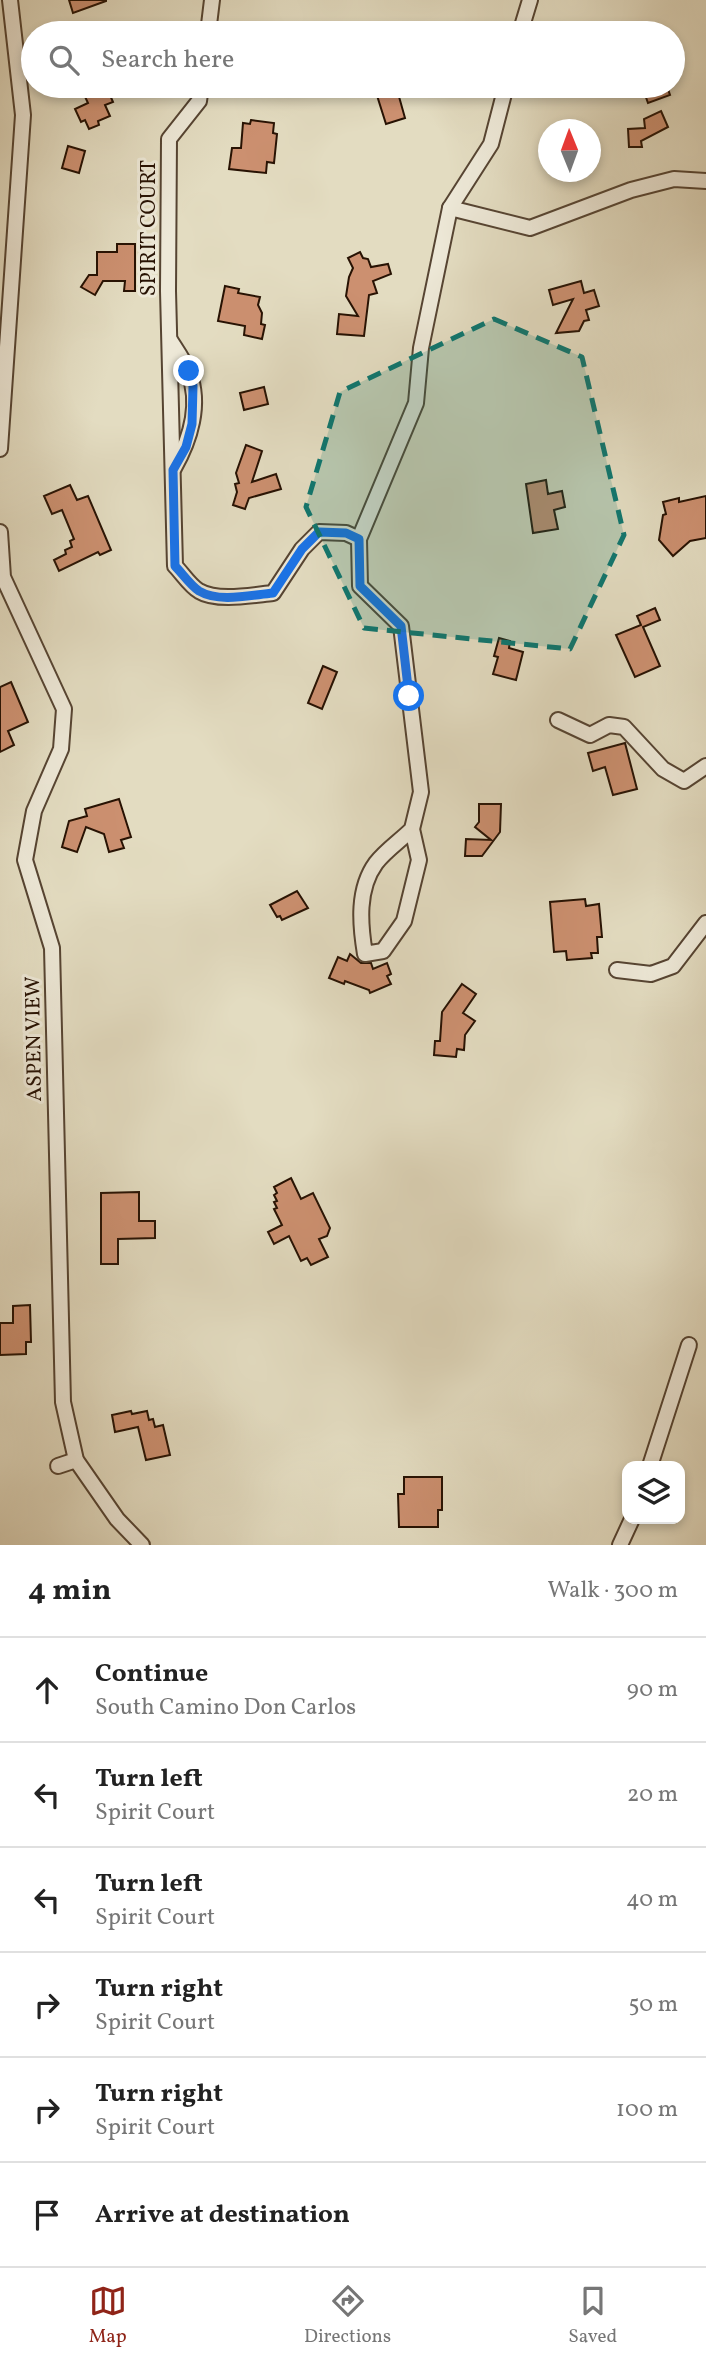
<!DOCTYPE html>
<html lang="en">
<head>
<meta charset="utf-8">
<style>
	:root { --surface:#fff; --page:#f2f2f2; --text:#222; --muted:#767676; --line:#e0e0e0; --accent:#8f2418 }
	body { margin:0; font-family:Vollkorn,serif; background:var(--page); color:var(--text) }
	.controls { position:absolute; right:21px; bottom:21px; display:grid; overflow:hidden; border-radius:14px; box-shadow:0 4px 10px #0003 }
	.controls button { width:63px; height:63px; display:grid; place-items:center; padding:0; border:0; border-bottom:2px solid var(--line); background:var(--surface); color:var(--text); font:35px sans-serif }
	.compass { position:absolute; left:538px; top:119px; width:63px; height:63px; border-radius:50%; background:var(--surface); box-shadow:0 4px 10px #0003; rotate:359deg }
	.stop { position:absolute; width:21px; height:21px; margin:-16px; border:5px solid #1a73e8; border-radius:50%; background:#fff }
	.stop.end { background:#1a73e8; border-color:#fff; box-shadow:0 2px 7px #0008 }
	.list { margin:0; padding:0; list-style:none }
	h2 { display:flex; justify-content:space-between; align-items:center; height:91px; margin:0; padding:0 28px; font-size:30px }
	h2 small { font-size:23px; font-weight:400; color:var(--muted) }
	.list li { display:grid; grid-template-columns:46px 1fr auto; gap:21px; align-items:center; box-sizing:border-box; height:105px; padding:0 28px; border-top:2px solid var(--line) }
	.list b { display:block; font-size:26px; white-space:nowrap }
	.list p { margin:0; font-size:23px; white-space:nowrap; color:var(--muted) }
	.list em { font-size:23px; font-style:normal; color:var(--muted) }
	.icon { flex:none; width:38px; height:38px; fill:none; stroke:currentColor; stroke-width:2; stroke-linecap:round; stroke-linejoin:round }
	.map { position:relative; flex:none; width:706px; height:1545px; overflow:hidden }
	.search { position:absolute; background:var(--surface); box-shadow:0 4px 10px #0003; left:21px; right:21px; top:21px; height:77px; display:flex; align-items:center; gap:18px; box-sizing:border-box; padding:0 24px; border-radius:38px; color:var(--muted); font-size:26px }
	.sheet { height:721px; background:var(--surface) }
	nav { display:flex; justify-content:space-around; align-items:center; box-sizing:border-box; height:98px; border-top:2px solid var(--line); background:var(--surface); font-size:19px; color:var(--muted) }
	nav a { display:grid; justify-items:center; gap:4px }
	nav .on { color:var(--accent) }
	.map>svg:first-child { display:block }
	.building { fill:#cc9070; stroke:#271203; stroke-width:2 }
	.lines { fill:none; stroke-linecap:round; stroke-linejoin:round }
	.minor-casing { stroke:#564432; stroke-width:18 }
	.minor { stroke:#ede8d7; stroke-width:14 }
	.route { stroke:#1a73e8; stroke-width:9 }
	.marked { fill:#0f766e; fill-opacity:0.2; stroke:#0f766e; stroke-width:5; stroke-dasharray:14 9; stroke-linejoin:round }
	.labels { text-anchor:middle; stroke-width:6; stroke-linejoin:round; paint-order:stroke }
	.street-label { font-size:21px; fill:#271203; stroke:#ede8d7 }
</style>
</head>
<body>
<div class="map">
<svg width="706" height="1545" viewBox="0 0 706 1545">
	<rect width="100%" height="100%" fill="#e3dcc1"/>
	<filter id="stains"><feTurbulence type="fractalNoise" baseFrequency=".00286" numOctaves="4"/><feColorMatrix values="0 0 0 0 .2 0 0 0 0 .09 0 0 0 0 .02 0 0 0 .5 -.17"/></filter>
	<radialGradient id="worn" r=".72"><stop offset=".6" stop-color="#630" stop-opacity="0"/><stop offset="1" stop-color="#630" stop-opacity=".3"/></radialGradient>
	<!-- building -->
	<g class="building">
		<polygon points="69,0 106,0 106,1 73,13"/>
		<polygon points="80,86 106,86 113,102 105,105 110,116 98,121 99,125 89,129 85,120 81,122 75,109 88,103"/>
		<polygon points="374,86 389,86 392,95 398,93 405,118 386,124"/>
		<polygon points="642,86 667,86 670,95 648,103"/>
		<polygon points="661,111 668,127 641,141 642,147 629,147 628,129 645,128 644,119"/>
		<polygon points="251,120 274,123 273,133 277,134 274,163 267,162 266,173 229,169 232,148 241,148 243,123 250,124"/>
		<polygon points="68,146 85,151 79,173 62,168"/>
		<polygon points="117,244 135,244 135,291 124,291 125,281 103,281 95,295 81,287 89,275 97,275 97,252 117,252"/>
		<polygon points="360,252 363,258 368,259 371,267 388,264 391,274 373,281 377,293 369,295 364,336 337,334 339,314 358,316 346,296 349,277 353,268 348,258"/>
		<polygon points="581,281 584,293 594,290 599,306 586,310 589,320 584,321 579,331 556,333 573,299 553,305 549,290"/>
		<polygon points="225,286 239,289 238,293 260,297 258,305 262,313 261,324 265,325 262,339 244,335 245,326 218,321"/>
		<polygon points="264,387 268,404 244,410 240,393"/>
		<polygon points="246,445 262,451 252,482 276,474 281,489 249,498 245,509 233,505 237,492 235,484 239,483 236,473"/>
		<polygon points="546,480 548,494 562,491 565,507 554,510 558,529 533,533 526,484"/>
		<polygon points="70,485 77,500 88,496 111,550 100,555 98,552 59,571 54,560 66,554 65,550 72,547 70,541 74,539 62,510 52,514 44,496"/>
		<polygon points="706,496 706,538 690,541 673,556 659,540 663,515 666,514 663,502 679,498 679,502"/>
		<polygon points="655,608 660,620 643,627 660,666 635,677 616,635 641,625 637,616"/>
		<polygon points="499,638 510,641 509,648 523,652 516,680 493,674 498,657 494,656"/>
		<polygon points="323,666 337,672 322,709 308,703"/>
		<polygon points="11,682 28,722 8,731 14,745 0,752 0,687"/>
		<polygon points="625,743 637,789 613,795 605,767 593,771 588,753"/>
		<polygon points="119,799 131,837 121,840 124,848 109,852 104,834 86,827 77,852 62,847 69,821 87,816 85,809"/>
		<polygon points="479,804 501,804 500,832 482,856 465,856 466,839 491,840 475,827 479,822"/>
		<polygon points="297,891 308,908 282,920 280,916 277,917 270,905"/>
		<polygon points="585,899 586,906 599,904 602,937 597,937 598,953 591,953 592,958 567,960 566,951 554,952 550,902"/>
		<polygon points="350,954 361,963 371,963 373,969 387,963 391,974 387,976 391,984 370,993 369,990 345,981 344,984 329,978 338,957 347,961"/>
		<polygon points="462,984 476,994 463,1013 475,1021 465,1035 464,1050 457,1049 456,1057 434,1055 435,1041 440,1041 442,1012"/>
		<polygon points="291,1178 301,1199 313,1193 330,1228 327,1236 319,1239 328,1257 311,1265 307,1258 301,1261 289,1236 274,1244 268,1232 282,1225 274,1209 277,1208 274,1202 277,1201 274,1195 277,1193 274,1187"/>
		<polygon points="139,1192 139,1221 155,1221 155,1238 118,1239 118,1264 101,1264 101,1193"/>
		<polygon points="30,1305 31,1342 26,1342 26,1354 0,1355 0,1323 13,1323 13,1306"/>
		<polygon points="131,1411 132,1414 147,1411 149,1420 153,1419 155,1427 163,1425 170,1455 146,1460 138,1427 115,1432 112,1415"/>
		<polygon points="404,1477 442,1477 442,1510 438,1510 438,1527 399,1527 398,1494 404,1494"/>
	</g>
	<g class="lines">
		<defs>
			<g id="minor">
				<polyline points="208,33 212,0"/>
				<polyline points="520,33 530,0"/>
				<path d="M201,86L199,101L169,139L168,291L175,566C182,573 190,586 199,591C217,602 253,595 273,593L302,549L319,532L346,533L359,539"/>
				<polyline points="450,208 530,228 631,190 674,179 706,181"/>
				<path d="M170,340C177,351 185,362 189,373C201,405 190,440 174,468"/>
				<polyline points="0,449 23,115 10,0"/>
				<polyline points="0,532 3,577 64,709 61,749 34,811 25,860 52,948 63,1402 76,1460 117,1519 142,1545"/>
				<polyline points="558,720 590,735 609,725 624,727 663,769 684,781 706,766"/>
				<path d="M412,829C401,840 385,851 376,863C357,889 360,924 365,954L383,951L404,921L419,860L412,829L421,792L401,626L360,586L359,539L416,403L421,348L450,208L491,144L506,86"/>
				<polyline points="617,970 651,974 673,966 706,923"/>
				<polyline points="58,1466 76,1460"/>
				<polyline points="650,1466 689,1345"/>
				<polyline points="620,1545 632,1519"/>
			</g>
		</defs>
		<!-- minor casing -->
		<use href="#minor" class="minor-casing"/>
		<!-- minor -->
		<use href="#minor" class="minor"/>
	</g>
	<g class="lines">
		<!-- route -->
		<path class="route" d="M189,371L193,386L192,424L186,447L173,470L175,566C182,573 190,585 199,591C219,603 251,595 273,593L302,549L319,532L346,533L359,539L360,586L401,626L409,696"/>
	</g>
	<!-- marked area -->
	<path class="marked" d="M494,319L582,357L624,535L570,649L364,628L306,507L340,392Z"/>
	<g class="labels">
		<!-- street labels -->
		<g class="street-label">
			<text transform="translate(148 228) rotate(-90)" y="7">SPIRIT COURT</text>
			<text transform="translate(33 1039) rotate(-91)" y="7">ASPEN VIEW</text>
		</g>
	</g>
	<rect width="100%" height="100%" filter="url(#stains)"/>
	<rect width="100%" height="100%" fill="url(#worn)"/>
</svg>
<div class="controls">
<button><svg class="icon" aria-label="layers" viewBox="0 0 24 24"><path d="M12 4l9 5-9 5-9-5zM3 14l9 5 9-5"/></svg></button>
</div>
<svg class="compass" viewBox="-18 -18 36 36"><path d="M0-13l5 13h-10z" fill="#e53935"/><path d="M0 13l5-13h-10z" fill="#767676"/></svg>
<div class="stop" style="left:409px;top:696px"></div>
<div class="stop end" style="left:189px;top:371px"></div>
<div class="search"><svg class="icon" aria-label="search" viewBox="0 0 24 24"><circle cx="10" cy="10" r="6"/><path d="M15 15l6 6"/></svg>Search here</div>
</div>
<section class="sheet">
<h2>4 min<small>Walk · 300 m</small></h2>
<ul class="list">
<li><svg class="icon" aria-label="ahead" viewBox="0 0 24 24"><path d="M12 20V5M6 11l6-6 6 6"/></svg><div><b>Continue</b><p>South Camino Don Carlos</p></div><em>90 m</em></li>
<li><svg class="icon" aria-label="left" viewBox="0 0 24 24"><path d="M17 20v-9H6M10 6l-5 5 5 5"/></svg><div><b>Turn left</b><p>Spirit Court</p></div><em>20 m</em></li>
<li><svg class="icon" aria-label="left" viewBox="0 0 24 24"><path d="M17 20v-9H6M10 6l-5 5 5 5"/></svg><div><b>Turn left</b><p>Spirit Court</p></div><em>40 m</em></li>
<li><svg class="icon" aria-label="right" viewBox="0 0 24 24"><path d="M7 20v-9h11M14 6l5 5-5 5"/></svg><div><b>Turn right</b><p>Spirit Court</p></div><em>50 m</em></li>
<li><svg class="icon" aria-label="right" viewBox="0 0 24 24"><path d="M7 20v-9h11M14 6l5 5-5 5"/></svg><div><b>Turn right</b><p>Spirit Court</p></div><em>100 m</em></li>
<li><svg class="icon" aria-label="arrive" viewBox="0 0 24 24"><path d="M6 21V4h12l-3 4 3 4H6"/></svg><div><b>Arrive at destination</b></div></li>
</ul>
</section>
<nav>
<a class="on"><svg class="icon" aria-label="map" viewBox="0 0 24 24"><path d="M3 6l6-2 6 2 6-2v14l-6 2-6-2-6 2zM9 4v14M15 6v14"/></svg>Map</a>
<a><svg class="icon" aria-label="directions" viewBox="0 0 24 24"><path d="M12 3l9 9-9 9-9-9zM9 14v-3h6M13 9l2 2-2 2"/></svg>Directions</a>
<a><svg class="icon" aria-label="saved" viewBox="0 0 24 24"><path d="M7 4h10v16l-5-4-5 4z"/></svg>Saved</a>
</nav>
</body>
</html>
